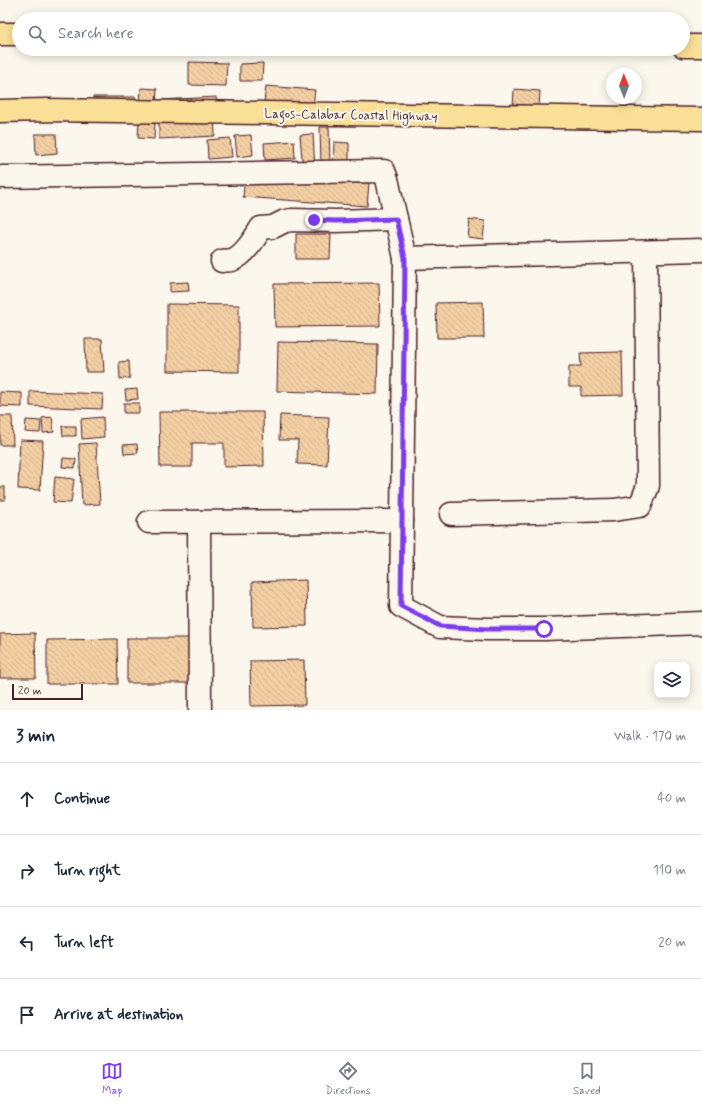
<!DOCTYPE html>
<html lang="en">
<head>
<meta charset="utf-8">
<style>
	:root { --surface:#fff; --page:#f6f6f7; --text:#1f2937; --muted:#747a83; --line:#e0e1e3; --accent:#7c3aed }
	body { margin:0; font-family:Mynerve,sans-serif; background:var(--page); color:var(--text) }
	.controls { position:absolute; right:12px; bottom:12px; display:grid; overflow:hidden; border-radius:8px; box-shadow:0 2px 10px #0003 }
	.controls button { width:36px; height:36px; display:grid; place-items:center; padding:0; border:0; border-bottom:1px solid var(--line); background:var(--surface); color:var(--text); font:20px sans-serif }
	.compass { position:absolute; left:606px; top:68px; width:36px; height:36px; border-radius:50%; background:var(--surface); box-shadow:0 2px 10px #0003; rotate:359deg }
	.scale { position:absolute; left:12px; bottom:10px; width:71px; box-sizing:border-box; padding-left:4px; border:2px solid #4a1f2b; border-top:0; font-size:11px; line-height:14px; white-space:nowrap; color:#4a1f2b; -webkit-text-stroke:3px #fbf7ec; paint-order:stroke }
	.stop { position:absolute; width:12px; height:12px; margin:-9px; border:3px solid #7c3aed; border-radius:50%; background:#fff }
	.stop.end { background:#7c3aed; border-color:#fff; box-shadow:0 1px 4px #0008 }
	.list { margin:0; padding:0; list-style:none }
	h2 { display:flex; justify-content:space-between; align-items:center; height:52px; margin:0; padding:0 16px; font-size:17px }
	h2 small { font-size:13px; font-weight:400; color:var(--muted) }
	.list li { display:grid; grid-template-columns:26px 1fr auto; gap:12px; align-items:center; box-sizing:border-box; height:72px; padding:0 16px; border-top:1px solid var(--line) }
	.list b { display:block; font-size:15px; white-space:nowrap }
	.list em { font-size:13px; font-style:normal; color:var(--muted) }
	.icon { flex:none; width:22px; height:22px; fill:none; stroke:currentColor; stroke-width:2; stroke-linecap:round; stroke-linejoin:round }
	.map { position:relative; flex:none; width:702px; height:710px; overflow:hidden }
	.search { position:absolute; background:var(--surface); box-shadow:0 2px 10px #0003; left:12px; right:12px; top:12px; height:44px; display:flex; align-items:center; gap:10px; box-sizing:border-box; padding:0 14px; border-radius:22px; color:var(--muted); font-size:15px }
	.sheet { height:340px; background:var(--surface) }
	nav { display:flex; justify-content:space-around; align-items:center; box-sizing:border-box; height:56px; border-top:1px solid var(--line); background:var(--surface); font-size:11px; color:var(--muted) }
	nav a { display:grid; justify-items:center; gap:2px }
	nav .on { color:var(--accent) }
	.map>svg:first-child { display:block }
	.building { fill:url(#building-back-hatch); stroke:#4a1f2b }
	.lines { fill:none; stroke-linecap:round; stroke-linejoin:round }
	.minor-casing { stroke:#4a1f2b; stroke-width:25 }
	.highway-casing { stroke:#4a1f2b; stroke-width:25 }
	.minor { stroke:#fbf7ec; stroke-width:22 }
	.highway { stroke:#fadf96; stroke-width:22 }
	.route { stroke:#7c3aed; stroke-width:5 }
	.labels { text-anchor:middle; stroke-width:4; stroke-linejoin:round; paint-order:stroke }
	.street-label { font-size:13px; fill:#4a1f2b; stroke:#fbf7ec }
</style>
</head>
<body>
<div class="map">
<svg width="702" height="710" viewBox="0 0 702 710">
	<defs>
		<pattern id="building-back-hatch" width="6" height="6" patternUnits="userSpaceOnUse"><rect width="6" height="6" fill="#f3cfa3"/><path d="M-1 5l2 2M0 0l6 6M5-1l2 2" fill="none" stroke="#d2b18c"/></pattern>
	</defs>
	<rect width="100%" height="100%" fill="#fbf7ec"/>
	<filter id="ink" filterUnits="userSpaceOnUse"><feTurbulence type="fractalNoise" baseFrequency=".025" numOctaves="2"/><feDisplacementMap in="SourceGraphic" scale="8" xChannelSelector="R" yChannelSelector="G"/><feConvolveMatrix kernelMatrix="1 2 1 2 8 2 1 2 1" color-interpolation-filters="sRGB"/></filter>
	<g filter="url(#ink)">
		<!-- building -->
		<g class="building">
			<polygon points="189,62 227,63 226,86 189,85"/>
			<polygon points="263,63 262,81 240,81 240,64"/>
			<polygon points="266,86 315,90 313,106 264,102"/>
			<polygon points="141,88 157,89 154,139 138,138"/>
			<polygon points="514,89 540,91 539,109 513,107"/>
			<polygon points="93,97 136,97 135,116 93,116"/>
			<polygon points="216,97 217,109 160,112 160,100"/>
			<polygon points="214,115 215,136 159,139 159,117"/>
			<polygon points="320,127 329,127 330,164 321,164"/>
			<polygon points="35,134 56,134 57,153 36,155"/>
			<polygon points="313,134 315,170 303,171 300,135"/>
			<polygon points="251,135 253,155 237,157 235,136"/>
			<polygon points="230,138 232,157 208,159 207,140"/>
			<polygon points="294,141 295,158 265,160 264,143"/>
			<polygon points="334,142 349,143 349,169 333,169"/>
			<polygon points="245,175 369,183 367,206 243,197"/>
			<polygon points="469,219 485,221 483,239 467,237"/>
			<polygon points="296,234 331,234 330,259 296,259"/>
			<polygon points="188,282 189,291 170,292 170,283"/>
			<polygon points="379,283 380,326 275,327 274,284"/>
			<polygon points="483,302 484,338 437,338 436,303"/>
			<polygon points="167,304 239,305 239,372 167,371"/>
			<polygon points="85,339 102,339 104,372 86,372"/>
			<polygon points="278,342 378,344 377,394 277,391"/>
			<polygon points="622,352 623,395 581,396 581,387 569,387 569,366 581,366 580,353"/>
			<polygon points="129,361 130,378 120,379 119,362"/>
			<polygon points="137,389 138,399 126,400 125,390"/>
			<polygon points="30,391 103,394 102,409 30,406"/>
			<polygon points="0,392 22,393 22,407 0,406"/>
			<rect x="124" y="403" width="15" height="10"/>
			<polygon points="159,412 263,412 264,466 224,467 224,443 192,443 192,467 160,467"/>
			<polygon points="280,415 329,417 327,465 297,464 298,440 279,440"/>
			<polygon points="0,416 12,416 13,445 0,445"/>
			<polygon points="52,417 54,432 43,433 42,418"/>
			<polygon points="103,417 104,437 82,439 81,419"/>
			<polygon points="26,420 41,421 40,433 25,432"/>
			<polygon points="62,426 76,426 76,436 63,436"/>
			<polygon points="20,440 43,441 40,490 18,489"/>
			<polygon points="96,443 100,504 82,505 79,444"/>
			<polygon points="137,444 138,453 124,454 123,445"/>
			<polygon points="63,458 76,459 75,468 62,467"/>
			<polygon points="55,477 74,479 71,503 53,502"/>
			<rect x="0" y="487" width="5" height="13"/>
			<polygon points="306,580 307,626 253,627 252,582"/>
			<polygon points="35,633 36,678 0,678 0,634"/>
			<rect x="127" y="638" width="71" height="45"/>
			<polygon points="117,639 118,684 47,684 47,640"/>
			<polygon points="304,660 305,705 251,706 250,661"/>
		</g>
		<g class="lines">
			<defs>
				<g id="minor">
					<polyline points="0,177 384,171 387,179 405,258"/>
					<polyline points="702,250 405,258 401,606 440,627 487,629 544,629 702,623"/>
					<path d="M222,261C225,260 229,261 232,260C244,256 255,238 261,228L273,227L285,221L292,220L336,221L396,219"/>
					<polyline points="451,514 614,510 640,506 648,486 646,252"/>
					<polyline points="149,522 402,521"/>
					<polyline points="199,522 200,710"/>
				</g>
				<g id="highway">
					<polyline points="0,34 19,34"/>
					<polyline points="683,46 702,46"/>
					<polyline points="0,111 46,110 702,119"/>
				</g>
			</defs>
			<!-- minor casing -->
			<use href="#minor" class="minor-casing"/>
			<!-- highway casing -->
			<use href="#highway" class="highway-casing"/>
			<!-- minor -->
			<use href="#minor" class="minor"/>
			<!-- highway -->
			<use href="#highway" class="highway"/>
		</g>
	</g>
	<g class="lines" filter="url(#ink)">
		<!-- route -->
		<polyline class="route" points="314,220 336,221 396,219 405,258 401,606 440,626 488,629 544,629"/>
	</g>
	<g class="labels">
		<!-- street labels -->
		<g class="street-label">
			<text transform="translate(351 114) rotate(1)" y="5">Lagos-Calabar Coastal Highway</text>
		</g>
	</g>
</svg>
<div class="controls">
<button><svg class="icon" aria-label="layers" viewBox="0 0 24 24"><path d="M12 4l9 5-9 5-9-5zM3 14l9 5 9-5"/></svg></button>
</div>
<svg class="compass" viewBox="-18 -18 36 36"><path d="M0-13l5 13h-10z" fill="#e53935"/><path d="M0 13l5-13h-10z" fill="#747a83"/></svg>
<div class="scale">20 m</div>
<div class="stop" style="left:544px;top:629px"></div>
<div class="stop end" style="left:314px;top:220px"></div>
<div class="search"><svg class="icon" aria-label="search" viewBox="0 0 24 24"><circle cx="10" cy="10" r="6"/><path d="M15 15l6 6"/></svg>Search here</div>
</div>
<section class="sheet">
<h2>3 min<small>Walk · 170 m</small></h2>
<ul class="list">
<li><svg class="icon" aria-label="ahead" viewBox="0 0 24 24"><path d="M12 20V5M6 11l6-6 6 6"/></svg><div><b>Continue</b></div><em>40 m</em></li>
<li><svg class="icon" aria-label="right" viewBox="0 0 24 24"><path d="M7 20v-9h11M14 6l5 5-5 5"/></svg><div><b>Turn right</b></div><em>110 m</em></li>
<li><svg class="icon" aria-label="left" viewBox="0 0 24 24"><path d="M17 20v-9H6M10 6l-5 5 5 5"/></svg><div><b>Turn left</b></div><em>20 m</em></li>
<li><svg class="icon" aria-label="arrive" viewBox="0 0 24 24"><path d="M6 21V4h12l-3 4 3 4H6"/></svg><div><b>Arrive at destination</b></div></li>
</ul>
</section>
<nav>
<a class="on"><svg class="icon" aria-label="map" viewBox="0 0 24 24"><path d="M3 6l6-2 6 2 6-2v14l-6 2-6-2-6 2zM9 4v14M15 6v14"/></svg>Map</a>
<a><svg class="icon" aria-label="directions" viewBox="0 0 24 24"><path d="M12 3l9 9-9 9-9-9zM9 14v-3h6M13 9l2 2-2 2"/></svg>Directions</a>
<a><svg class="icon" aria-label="saved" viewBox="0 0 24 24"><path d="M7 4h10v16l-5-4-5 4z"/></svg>Saved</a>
</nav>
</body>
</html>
